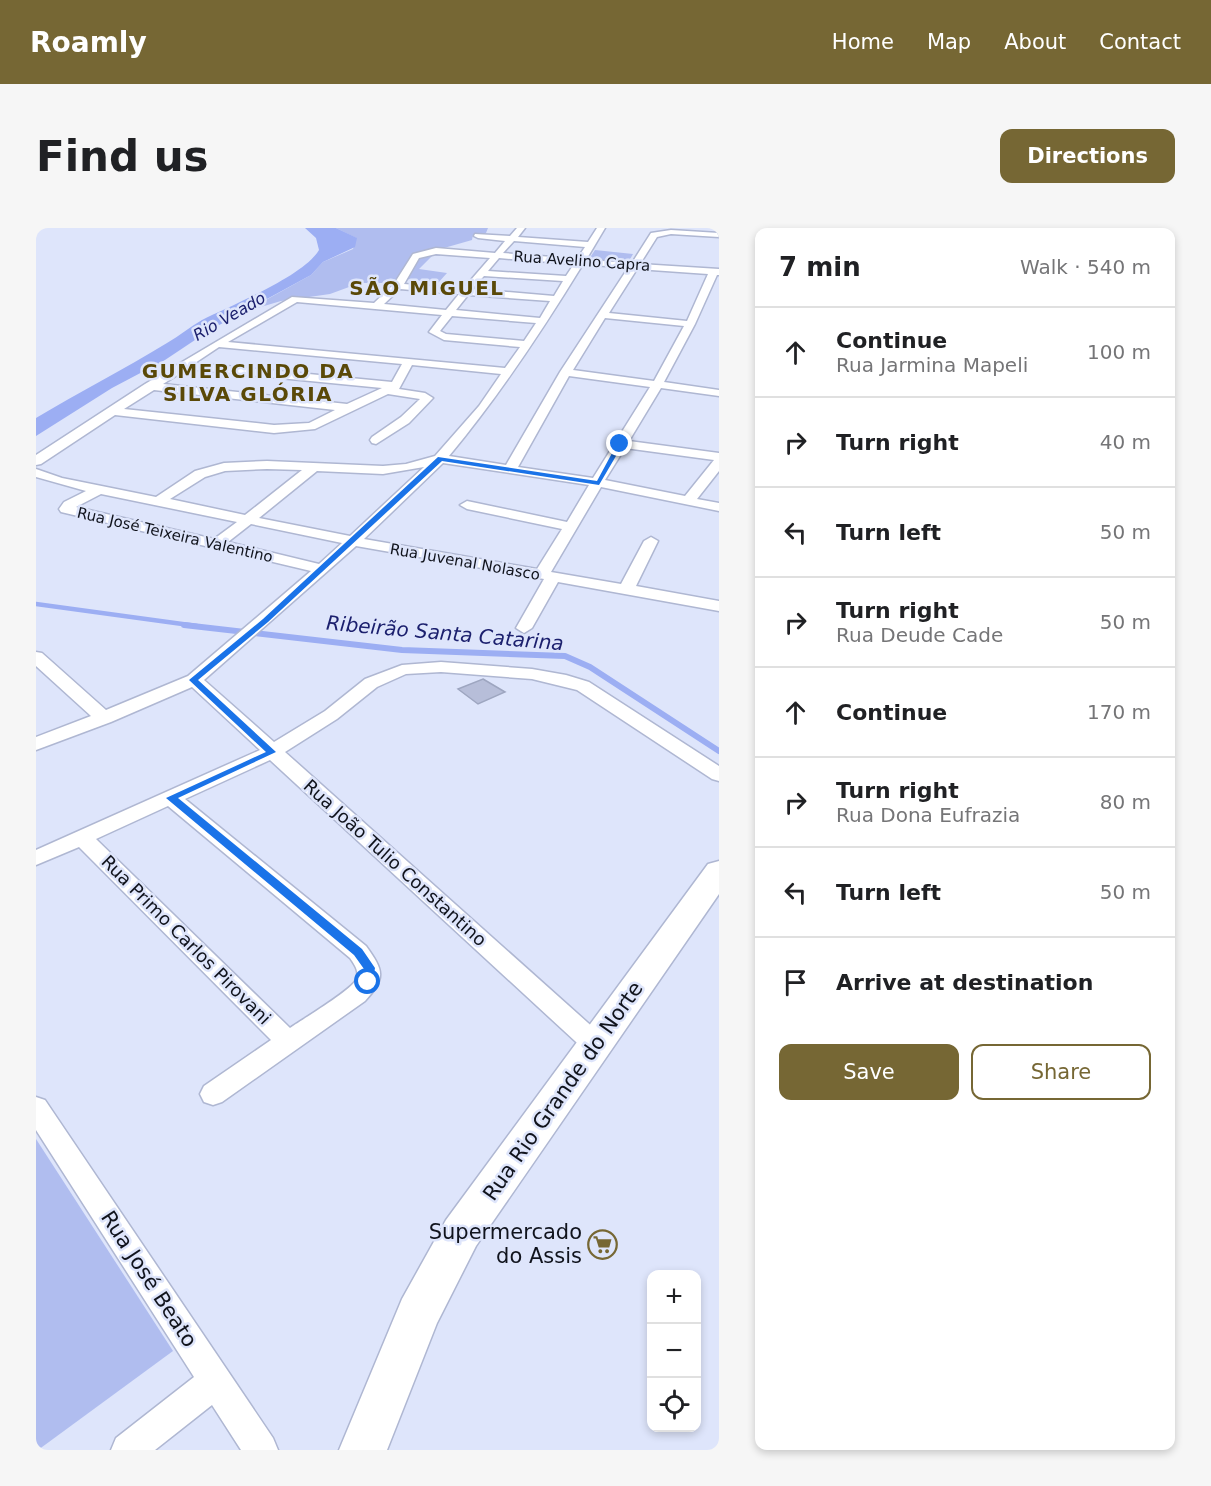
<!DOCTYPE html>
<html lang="en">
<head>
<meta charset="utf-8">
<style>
	:root { --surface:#fff; --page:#f6f6f6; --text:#202124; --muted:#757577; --line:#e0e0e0; --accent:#766734 }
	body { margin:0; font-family:"DejaVu Sans",sans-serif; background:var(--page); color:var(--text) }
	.controls { position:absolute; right:18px; bottom:18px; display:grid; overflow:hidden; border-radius:12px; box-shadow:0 3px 9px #0003 }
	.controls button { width:54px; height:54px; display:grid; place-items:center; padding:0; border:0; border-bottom:2px solid var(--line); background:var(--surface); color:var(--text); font:30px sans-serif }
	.stop { position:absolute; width:18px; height:18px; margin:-14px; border:4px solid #1a73e8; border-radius:50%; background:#fff }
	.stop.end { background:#1a73e8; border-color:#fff; box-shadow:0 2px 6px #0008 }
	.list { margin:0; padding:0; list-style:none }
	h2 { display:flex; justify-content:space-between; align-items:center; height:78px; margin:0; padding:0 24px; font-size:26px }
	h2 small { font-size:20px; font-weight:400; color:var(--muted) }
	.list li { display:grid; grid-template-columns:39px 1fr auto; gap:18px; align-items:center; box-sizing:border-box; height:90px; padding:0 24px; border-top:2px solid var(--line) }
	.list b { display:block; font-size:22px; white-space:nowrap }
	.list p { margin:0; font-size:20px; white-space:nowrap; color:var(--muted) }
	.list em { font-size:20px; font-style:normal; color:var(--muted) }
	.actions { display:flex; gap:12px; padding:18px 24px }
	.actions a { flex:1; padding:14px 0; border:2px solid var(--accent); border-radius:12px; text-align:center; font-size:21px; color:var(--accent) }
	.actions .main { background:var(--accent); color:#fff }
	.icon { flex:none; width:33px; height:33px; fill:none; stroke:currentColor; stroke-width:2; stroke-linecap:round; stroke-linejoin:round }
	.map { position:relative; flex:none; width:683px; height:1222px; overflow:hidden; border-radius:12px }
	header { display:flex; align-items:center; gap:36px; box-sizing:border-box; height:84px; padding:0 30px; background:var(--accent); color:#fff }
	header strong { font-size:28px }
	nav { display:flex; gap:33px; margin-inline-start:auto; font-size:21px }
	.intro { display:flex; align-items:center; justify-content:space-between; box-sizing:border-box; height:144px; padding:0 36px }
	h1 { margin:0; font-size:42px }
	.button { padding:15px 27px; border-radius:12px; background:var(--accent); color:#fff; font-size:21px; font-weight:700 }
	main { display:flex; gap:36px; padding:0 36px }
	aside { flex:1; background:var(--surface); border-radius:12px; box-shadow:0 3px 9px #0003 }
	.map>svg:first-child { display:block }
	.green { fill:#b0bdef }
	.water { fill:#9caef3 }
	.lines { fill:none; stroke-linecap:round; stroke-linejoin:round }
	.stream-far1 { stroke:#9caef3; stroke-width:4.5 }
	.stream { stroke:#9caef3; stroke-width:6 }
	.building { fill:#b7bed9; stroke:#9ea6c0; stroke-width:1.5 }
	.minor-casing { stroke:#afb7d2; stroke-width:3 }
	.secondary-casing { stroke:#afb7d2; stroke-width:3 }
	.minor { fill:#fff; fill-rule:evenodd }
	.secondary { fill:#fff; fill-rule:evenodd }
	.route { fill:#1a73e8 }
	.labels { text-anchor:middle; stroke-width:5; stroke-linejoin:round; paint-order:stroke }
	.far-street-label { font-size:15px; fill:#10131c; stroke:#dee5fb }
	.far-water-label { font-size:16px; font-style:italic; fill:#1c206e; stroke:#dee5fb }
	.street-label { font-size:18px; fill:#10131c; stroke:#dee5fb }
	.far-district-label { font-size:20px; font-weight:bold; letter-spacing:1.5px; fill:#5a4908; stroke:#dee5fb }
	.water-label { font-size:20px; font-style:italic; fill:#1c206e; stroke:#dee5fb }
	.near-street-label { font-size:21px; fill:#10131c; stroke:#dee5fb }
	.near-poi-label { font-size:21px; fill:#10131c; stroke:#dee5fb; text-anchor:end }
</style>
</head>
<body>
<header>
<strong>Roamly</strong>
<nav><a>Home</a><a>Map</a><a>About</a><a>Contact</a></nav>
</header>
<div class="intro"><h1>Find us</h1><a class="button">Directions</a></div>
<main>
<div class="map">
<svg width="683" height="1222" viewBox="0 0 683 1222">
	<rect width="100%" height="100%" fill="#dee5fb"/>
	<!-- green -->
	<g class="green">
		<polygon points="300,0 452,0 450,5 437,7 436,12 408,20 404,28 397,27 383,41 411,45 402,55 362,50 358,55 324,55 294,66 245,73 208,84 275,47 287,34 317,21 320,10"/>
		<polygon points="559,22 597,26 592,35 553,31"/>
		<polygon points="0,911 137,1123 2,1222 0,1222"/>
	</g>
	<!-- water -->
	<path class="water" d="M269,0H300L321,10L319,19L287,34L275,47L174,102L129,132L76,160L0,208V190C43,164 89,141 131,115C143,108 154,99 166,92C194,78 268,48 283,22L280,10Z"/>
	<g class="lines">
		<!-- stream-far1 -->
		<polyline class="stream-far1" points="0,376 161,398"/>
		<!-- stream -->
		<polyline class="stream" points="148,397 366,422 529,428 554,439 683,523"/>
	</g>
	<!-- building -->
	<polygon class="building" points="447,451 469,464 442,476 422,461"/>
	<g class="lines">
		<defs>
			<g id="minor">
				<path d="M481,0H489L482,9L552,14L561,0H569L550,32L596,35L615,5L635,2L683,5V9L635,6L621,9L604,36L683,41V47H681L659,96L628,154L683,162V168L625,160L593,213L683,225V243L661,271L683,275V283L565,259L515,344L585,356L608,313L615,309L622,313L600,358L683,373V383L522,354L496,400L488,405L480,400L508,351L320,318L168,452L238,514L289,483L329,451L366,437L405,434L496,441L530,447L553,454L683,538V553L676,551L541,462L496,451L405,444L370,446L341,459L301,491L249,524L570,811L574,818L570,825L561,828L552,825L234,532L149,571L330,718C348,743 350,750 329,773L186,874L177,877L168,874L164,866L168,858L235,812L43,619L0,637V622L224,522L156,459L75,494L0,522V509L55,488L0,438V424L6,425L70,482L152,448L275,343L25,284L23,281L28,274L50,263L0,249V241L26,250L120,269L159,243L188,235L231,233L347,238L370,236L399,228L443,178L465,146L376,137L363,161L389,165L397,170L373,195L340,216L336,215L334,212L336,209L365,189L384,171L352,166L279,201L238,205L79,187L5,236L0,237V227L109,156L256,69L338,75L358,56L377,26L400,20L459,25L469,13L442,10L438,8L439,6L474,8ZM478,13L549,19L541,31L467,25ZM400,26L454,30L427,61L368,56L383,30ZM463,30L538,36L530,48L452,43ZM547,36L592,40L524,144L470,237L413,228C463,168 506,103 547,36ZM601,41L672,46L651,93L573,85ZM448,48L527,53L518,68L436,61ZM364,61L423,66L410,82L348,76ZM432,67L514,73L504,90L420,82ZM261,74L406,87L393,104L408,112L484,119L469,140L192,114ZM416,88L500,95L488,113L410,106L404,103ZM569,90L648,98L618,153L537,142ZM183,119L366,136L356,154L159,135ZM151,141L346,160L311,176L127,156ZM533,148L614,159L557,250L482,239ZM118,162L299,182L273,195L238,197L88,181ZM589,220L678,232L649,268L569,252ZM407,235L553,257L531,294L431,273L424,277L431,281L526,301L501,341L328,311ZM388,239L314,308L223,290L281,243L347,246ZM231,241L266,242L209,287L134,271L169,249L189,243ZM65,266L201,294L178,311L40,279ZM215,296L306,315L283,336L192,314ZM132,578L314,730C318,736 324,743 320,752C314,763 267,791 254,800L60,611Z"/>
				<polygon points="0,869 9,872 237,1210 242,1222 205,1222 176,1177 119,1222 75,1222 80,1210 158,1149 0,902"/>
			</g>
			<polygon id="secondary" points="683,633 683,666 440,1018 401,1095 351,1222 303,1222 366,1071 410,992 672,636"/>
		</defs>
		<!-- minor casing -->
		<use href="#minor" class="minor-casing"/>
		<!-- secondary casing -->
		<use href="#secondary" class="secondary-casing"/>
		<!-- minor -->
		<use href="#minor" class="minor"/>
		<!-- secondary -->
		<use href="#secondary" class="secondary"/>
	</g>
	<!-- route -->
	<polygon class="route" points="582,214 587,216 563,257 406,233 232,394 162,452 240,524 142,570 326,721 339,740 336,757 328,757 328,741 318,727 130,570 230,524 153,452 227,391 402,229 561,253"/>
	<!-- icons -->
	<defs>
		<symbol id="supermarket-ring" viewBox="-11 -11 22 22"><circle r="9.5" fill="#dee5fb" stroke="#766734" stroke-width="1.5"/><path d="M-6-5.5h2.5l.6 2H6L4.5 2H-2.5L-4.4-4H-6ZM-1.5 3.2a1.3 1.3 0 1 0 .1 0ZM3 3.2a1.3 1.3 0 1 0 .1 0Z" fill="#766734"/></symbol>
	</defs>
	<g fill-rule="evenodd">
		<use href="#supermarket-ring" x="550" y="1000" width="33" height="33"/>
	</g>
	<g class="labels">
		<!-- far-street labels -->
		<g class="far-street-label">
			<text transform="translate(546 33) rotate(4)" y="5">Rua Avelino Capra</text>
			<text transform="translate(139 307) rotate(13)" y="5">Rua José Teixeira Valentino</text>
			<text transform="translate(429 334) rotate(10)" y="5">Rua Juvenal Nolasco</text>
		</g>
		<!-- far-water labels -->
		<g class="far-water-label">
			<text transform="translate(193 88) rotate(-30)" y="6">Rio Veado</text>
		</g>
		<!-- street labels -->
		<g class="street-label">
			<text transform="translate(359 635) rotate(42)" y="6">Rua João Tulio Constantino</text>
			<text transform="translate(150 712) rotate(45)" y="6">Rua Primo Carlos Pirovani</text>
		</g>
		<!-- far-district labels -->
		<g class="far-district-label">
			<text x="391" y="67">SÃO MIGUEL</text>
			<text x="212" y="150">GUMERCINDO DA<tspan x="212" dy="23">SILVA GLÓRIA</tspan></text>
		</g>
		<!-- water labels -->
		<g class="water-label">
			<text transform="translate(409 405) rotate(5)" y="7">Ribeirão Santa Catarina</text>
		</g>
		<!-- near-street labels -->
		<g class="near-street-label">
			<text transform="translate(527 863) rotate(-55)" y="7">Rua Rio Grande do Norte</text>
			<text transform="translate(113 1051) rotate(57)" y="7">Rua José Beato</text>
		</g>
		<!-- near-poi labels -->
		<g class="near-poi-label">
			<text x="546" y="1011">Supermercado<tspan x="546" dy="24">do Assis</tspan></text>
		</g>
	</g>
</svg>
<div class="controls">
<button>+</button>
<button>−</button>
<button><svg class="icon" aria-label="locate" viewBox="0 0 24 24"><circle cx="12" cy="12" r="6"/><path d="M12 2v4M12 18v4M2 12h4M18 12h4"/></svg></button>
</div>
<div class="stop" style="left:332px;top:754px"></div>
<div class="stop end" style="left:584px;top:216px"></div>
</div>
<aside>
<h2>7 min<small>Walk · 540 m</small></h2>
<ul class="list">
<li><svg class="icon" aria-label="ahead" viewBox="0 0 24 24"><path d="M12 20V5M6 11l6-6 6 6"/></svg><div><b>Continue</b><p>Rua Jarmina Mapeli</p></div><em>100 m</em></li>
<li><svg class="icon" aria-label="right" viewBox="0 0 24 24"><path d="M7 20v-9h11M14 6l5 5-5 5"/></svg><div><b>Turn right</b></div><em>40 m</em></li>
<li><svg class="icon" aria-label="left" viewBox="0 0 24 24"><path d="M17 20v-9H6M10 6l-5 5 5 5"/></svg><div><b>Turn left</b></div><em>50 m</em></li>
<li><svg class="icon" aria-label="right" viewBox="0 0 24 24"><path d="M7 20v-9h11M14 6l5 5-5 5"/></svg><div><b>Turn right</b><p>Rua Deude Cade</p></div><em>50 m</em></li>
<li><svg class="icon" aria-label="ahead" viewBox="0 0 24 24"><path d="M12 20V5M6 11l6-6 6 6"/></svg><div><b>Continue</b></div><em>170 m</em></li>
<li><svg class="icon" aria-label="right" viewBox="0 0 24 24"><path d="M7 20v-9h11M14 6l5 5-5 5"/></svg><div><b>Turn right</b><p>Rua Dona Eufrazia</p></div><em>80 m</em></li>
<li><svg class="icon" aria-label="left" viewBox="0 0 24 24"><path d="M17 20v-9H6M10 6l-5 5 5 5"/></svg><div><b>Turn left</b></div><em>50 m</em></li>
<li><svg class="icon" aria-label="arrive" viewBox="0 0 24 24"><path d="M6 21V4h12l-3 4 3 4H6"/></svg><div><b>Arrive at destination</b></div></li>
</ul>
<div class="actions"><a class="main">Save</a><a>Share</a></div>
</aside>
</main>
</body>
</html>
